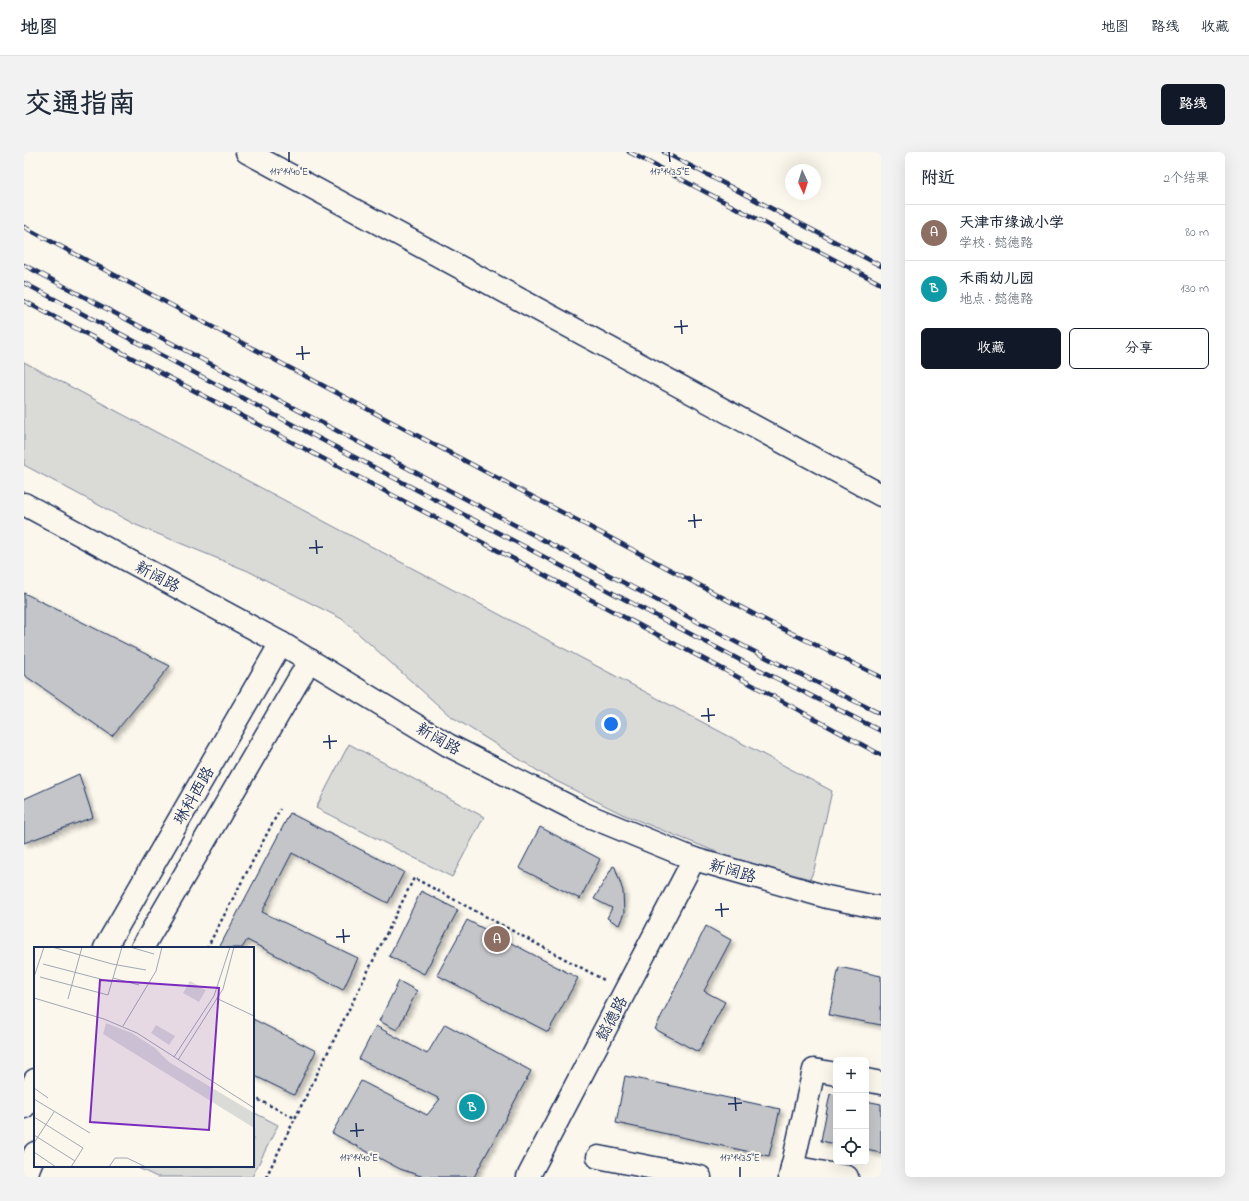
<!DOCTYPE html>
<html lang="zh">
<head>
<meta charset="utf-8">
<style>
	:root { --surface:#fff; --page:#f2f2f3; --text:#1f2937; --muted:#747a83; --line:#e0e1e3; --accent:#111827 }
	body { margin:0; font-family:"Indie Flower","LXGW WenKai TC",sans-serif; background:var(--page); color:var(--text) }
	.controls { position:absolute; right:12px; bottom:12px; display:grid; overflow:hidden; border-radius:6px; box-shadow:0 4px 16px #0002 }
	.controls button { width:36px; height:36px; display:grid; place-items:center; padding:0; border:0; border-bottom:1px solid var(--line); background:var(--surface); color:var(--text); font:20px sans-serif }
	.compass { position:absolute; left:761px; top:12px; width:36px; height:36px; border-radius:50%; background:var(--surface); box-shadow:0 4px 16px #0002; rotate:176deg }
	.you { position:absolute; left:587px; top:572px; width:14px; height:14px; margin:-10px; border:3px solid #fff; border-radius:50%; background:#1a73e8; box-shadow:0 0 0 6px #1a73e833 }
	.badge { display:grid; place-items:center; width:26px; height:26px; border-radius:50%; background:var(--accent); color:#fff; font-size:13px; font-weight:700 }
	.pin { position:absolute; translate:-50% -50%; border:2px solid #fff; box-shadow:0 1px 4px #0006 }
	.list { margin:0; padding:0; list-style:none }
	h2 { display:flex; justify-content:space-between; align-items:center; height:52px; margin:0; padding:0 16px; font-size:17px }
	h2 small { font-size:13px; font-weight:400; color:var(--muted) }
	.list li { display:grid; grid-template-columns:26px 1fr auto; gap:12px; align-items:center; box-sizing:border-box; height:56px; padding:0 16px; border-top:1px solid var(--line) }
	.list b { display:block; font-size:15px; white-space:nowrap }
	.list p { margin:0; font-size:13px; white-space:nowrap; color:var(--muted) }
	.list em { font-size:13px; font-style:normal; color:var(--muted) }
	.actions { display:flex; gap:8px; padding:12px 16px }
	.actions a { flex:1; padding:9px 0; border:1px solid var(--accent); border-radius:6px; text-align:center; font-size:14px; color:var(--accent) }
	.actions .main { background:var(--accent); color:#fff }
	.icon { flex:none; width:22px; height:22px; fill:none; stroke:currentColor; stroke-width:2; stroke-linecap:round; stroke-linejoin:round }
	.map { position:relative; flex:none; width:857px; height:1025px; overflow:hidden; border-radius:6px }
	header { display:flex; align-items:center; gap:24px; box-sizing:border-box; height:56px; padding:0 20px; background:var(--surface); border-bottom:1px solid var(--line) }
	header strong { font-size:19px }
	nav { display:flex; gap:22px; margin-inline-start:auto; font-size:14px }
	.intro { display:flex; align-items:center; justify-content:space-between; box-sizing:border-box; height:96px; padding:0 24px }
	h1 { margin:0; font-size:28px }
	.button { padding:10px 18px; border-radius:6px; background:var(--accent); color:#fff; font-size:14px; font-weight:700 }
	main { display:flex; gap:24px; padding:0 24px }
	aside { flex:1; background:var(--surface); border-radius:6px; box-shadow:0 4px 16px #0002 }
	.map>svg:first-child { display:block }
	.green { fill:#dadad7; stroke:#7a849a }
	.building { fill:#c3c5c9; stroke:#1b2f5e; filter:url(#shadow) }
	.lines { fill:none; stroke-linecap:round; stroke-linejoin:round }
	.minor-casing { stroke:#1b2f5e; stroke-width:25 }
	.major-casing { stroke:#1b2f5e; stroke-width:25 }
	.path { stroke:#1b2f5e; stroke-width:2.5; stroke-dasharray:3 3; stroke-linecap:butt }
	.minor { stroke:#fbf7ec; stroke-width:22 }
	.major { stroke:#fbf7ec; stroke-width:22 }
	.rail-casing { stroke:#1b2f5e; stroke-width:4.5 }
	.rail { stroke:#fbf7ec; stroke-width:3; stroke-dasharray:9; stroke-linecap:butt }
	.ticks { fill:none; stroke:#1b2f5e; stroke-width:1.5 }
	.labels { text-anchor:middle; stroke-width:4; stroke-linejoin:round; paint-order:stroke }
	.street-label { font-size:16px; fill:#1b2f5e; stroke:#fbf7ec }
	.inset-road { fill:none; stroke:#a1a7b3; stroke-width:1 }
	.view { fill:#7b2cbf; fill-opacity:0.15; stroke:#7b2cbf; stroke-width:2 }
	.inset-edge { fill:none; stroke:#1b2f5e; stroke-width:2 }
	.ticks-label { font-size:10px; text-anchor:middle; fill:#1b2f5e; stroke:#fbf7ec; stroke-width:4; stroke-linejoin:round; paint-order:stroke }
</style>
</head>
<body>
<header>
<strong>地图</strong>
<nav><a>地图</a><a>路线</a><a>收藏</a></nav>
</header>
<div class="intro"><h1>交通指南</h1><a class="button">路线</a></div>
<main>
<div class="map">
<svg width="857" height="1025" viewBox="0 0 857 1025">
	<defs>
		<filter id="shadow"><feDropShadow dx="3.5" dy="3.5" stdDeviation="2" flood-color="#0004"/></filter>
	</defs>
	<rect width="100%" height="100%" fill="#fbf7ec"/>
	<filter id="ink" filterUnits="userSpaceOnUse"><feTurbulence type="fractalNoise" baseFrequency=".025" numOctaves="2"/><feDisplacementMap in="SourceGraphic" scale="8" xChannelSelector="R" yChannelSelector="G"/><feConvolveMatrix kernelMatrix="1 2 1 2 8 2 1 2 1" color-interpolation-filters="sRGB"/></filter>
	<g filter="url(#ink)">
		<!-- green -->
		<g class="green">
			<polygon points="0,210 808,639 790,718 786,727 705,705 598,662 522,624 425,563 318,467 224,419 112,373 0,313"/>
			<polygon points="325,592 460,665 428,725 292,656"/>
			<polygon points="229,960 254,973 228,1025 133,1025 110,1014 229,1014"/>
		</g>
		<!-- building -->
		<g class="building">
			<polygon points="0,441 146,514 88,584 0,523"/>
			<polygon points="55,622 69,665 0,691 0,647"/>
			<polygon points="266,661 380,720 364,751 268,701 238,760 334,806 319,838 223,788 218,796 195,796"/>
			<polygon points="516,675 576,707 556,747 495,716"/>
			<polygon points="589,714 591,715 599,739 600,761 595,773 583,766 588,756 570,747"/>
			<polygon points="397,739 434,758 400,822 365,804"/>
			<polygon points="443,768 554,826 524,880 413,823"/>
			<polygon points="682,774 707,788 680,839 701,850 674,900 631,877"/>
			<polygon points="815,815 857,824 857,873 805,863"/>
			<polygon points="375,829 393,839 373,878 355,869"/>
			<polygon points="229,867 292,899 270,943 229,923"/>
			<polygon points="421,872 507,919 450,1025 400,1025 376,1017 308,981 337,929 403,963 416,947 335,907 352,874 403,902"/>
			<polygon points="601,924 756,957 745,1004 592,971"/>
			<polygon points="806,942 812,943 812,992 797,989"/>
			<polygon points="842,949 857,952 857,1001 842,998"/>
		</g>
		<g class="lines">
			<defs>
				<g id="minor">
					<polyline points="223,0 857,343"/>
					<polyline points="81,796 257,491"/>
					<polyline points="118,796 286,508"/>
					<polyline points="842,928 857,931"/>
					<polyline points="0,955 11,928"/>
					<polyline points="574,1005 676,1025"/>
					<polyline points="768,1015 823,1025"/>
					<polyline points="2,1025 5,1015 11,1001"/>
					<polyline points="504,1025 670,707"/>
					<polyline points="766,1025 790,918 812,922"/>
				</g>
				<polyline id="major" points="0,352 257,491 424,593 560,662 670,707 803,745 857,756"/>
			</defs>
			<!-- minor casing -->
			<use href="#minor" class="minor-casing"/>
			<!-- major casing -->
			<use href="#major" class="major-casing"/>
			<!-- path -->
			<g class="path">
				<polyline points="183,796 256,657"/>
				<polyline points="229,945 271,966"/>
				<polyline points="242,1025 390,726 582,829"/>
			</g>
			<!-- minor -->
			<use href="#minor" class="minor"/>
			<!-- major -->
			<use href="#major" class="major"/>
			<defs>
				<g id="rail">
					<polyline points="605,0 857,132"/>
					<polyline points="640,0 857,114"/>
					<polyline points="0,75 743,469 857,525"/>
					<polyline points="0,113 725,497 857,562"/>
					<polyline points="0,131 716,508 857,579"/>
					<polyline points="0,149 710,523 857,603"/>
				</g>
			</defs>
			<!-- rail casing -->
			<use href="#rail" class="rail-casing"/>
			<!-- rail -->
			<use href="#rail" class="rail"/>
		</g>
	</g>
	<!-- ticks -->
	<path class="ticks" d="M265,0V10M645,0L646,10M657,168L658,182M650,175L664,174M278,194L279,208M272,202L286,201M670,362L671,376M664,369L678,368M292,388L293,402M285,396L299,395M684,556L685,570M677,564L691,563M305,583L306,597M299,590L313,589M697,751L698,765M691,758L705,757M319,777L320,791M312,785L326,784M711,945L712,959M704,952L718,951M332,971L333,985M326,979L340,978M335,1015L336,1025M716,1015V1025"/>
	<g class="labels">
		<!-- street labels -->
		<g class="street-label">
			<text transform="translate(134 424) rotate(28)" y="6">新阔路</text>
			<text transform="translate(415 586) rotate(30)" y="6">新阔路</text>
			<text transform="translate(169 643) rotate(-60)" y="6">琳科西路</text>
			<text transform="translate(709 718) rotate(16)" y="6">新阔路</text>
			<text transform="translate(587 866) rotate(-62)" y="6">懿德路</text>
		</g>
	</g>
	<!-- overview -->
	<g transform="translate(10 795)">
		<rect width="220" height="220" fill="#fbf7ec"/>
		<path d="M156,34L172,43L165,55L149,46ZM72,76L98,86L121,101L135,115L220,166V181L69,87ZM122,78L141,89L135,98L117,86Z" fill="#dadad7"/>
		<path class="inset-road" d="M18,0L78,17L112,23M96,0L120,7M9,17L78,35M0,30L10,0M6,30L74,48L88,0M79,31L105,38M0,51L70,72L103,86L220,161M182,51L220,69M34,52L48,0M89,79L122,24L128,0M140,110L180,49L196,0M144,113L189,42L200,0M0,141L14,151M0,152L56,186M0,170L49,201L37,220M0,188L41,214M0,196L20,165M0,205L22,220M75,220L81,211H93L112,220"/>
		<path class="view" d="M66,33L185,41L175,183L56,175Z"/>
		<rect width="220" height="220" class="inset-edge"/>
	</g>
	<g class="ticks-label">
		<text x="265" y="23">117°14'40"E</text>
		<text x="646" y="23">117°14'35"E</text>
		<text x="335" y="1009">117°14'40"E</text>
		<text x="716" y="1009">117°14'35"E</text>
	</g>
</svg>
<div class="controls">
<button>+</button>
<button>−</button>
<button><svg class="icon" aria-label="locate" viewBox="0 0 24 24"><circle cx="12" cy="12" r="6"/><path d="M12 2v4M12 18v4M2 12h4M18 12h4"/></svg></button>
</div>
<svg class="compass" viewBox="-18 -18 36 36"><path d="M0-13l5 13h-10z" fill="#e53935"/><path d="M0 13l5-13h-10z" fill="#747a83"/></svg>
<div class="you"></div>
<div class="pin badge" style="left:473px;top:787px;background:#8d6e63">A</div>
<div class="pin badge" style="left:448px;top:955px;background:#0f9aa8">B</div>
</div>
<aside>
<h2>附近<small>2个结果</small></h2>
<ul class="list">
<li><span class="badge" style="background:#8d6e63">A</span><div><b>天津市缘诚小学</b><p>学校 · 懿德路</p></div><em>80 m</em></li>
<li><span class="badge" style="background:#0f9aa8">B</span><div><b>禾雨幼儿园</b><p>地点 · 懿德路</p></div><em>130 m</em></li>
</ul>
<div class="actions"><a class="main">收藏</a><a>分享</a></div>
</aside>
</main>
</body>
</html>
